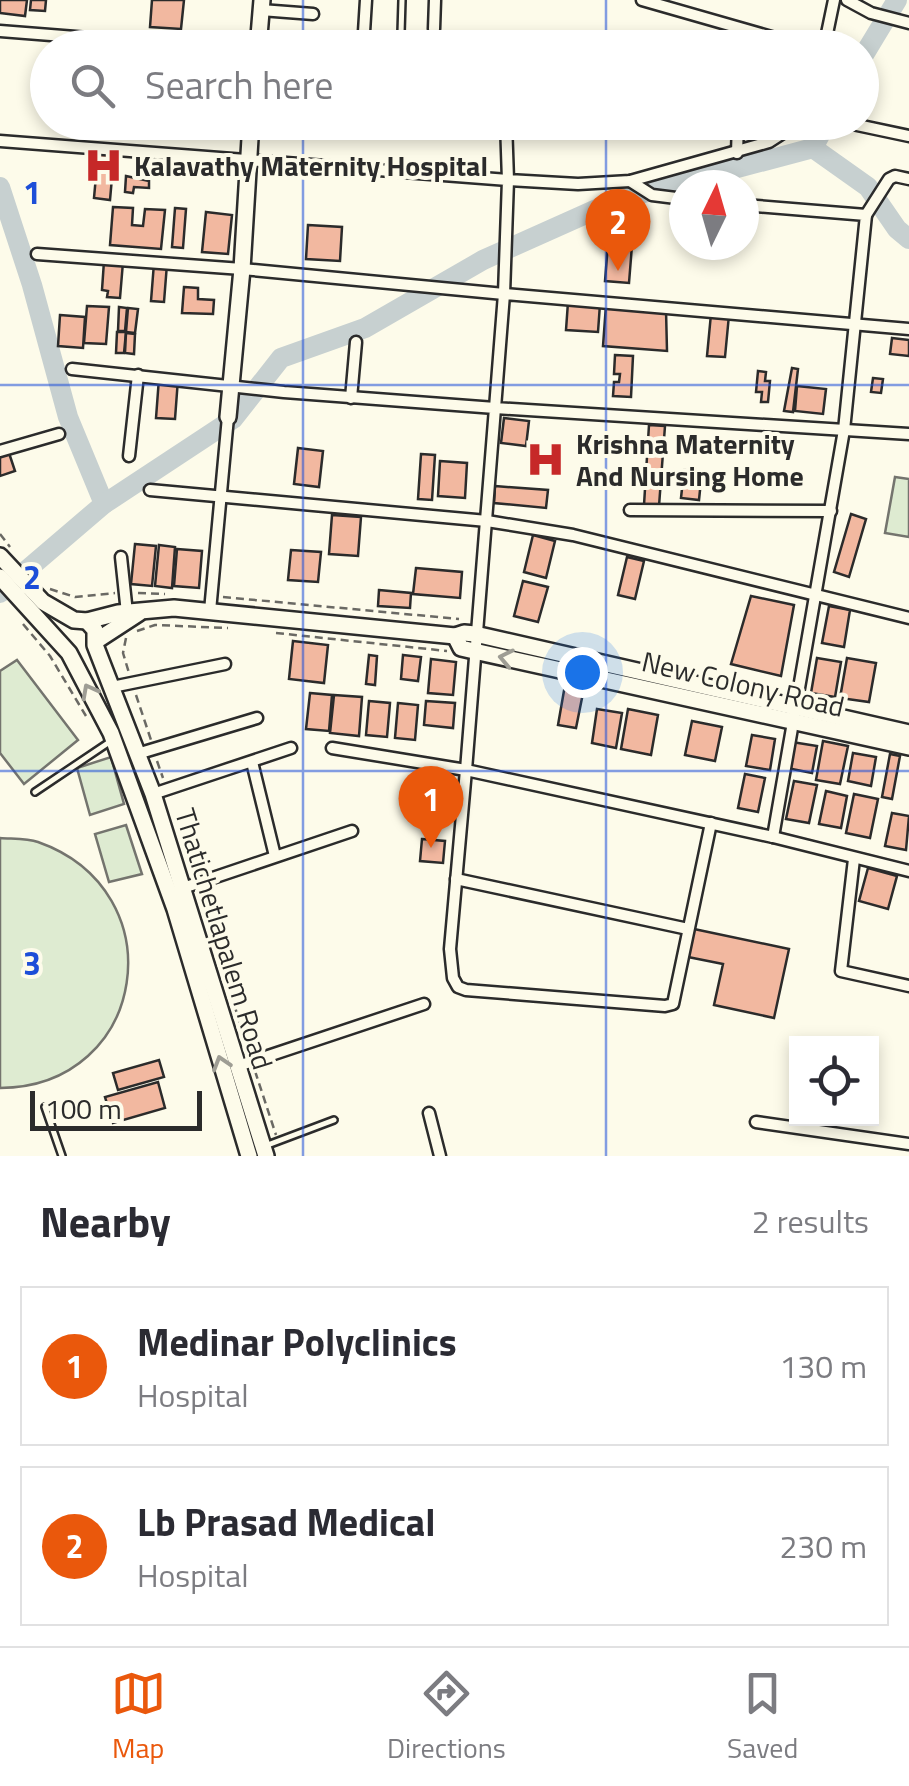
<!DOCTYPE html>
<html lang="en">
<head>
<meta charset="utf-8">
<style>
	:root { --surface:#fff; --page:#f7f7f7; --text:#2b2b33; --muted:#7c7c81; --line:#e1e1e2; --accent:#ea580c }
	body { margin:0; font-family:"Titillium Web",sans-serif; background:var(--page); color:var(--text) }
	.controls { position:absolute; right:30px; bottom:30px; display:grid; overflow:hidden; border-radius:0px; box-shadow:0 5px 15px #0003 }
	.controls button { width:90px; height:90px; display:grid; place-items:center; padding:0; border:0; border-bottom:2px solid var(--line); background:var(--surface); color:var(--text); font:50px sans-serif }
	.compass { position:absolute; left:669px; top:170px; width:90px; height:90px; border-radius:50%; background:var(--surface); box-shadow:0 5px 15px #0003; rotate:5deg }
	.scale { position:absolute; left:30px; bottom:25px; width:172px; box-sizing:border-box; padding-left:10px; border:5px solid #2b2b2b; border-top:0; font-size:28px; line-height:35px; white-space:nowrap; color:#2b2b2b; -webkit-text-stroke:8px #fdfbea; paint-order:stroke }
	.you { position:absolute; left:582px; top:672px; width:35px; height:35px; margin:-25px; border:8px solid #fff; border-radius:50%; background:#1a73e8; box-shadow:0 0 0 15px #1a73e833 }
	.badge { display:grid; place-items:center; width:65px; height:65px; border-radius:50%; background:var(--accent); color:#fff; font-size:32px; font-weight:700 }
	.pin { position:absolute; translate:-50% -82px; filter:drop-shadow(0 2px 5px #0008) }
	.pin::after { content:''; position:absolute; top:52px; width:35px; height:30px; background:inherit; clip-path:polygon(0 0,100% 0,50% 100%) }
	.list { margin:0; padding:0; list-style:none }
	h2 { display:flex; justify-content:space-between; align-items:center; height:130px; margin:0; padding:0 40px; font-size:42px }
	h2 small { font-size:32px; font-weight:400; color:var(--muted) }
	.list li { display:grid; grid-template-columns:65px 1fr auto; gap:30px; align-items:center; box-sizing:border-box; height:160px; margin:0 20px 20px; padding:0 20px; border:2px solid var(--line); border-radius:0px }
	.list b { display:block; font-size:38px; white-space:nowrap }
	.list p { margin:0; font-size:32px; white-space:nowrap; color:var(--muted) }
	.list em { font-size:32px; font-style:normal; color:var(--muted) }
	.icon { flex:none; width:55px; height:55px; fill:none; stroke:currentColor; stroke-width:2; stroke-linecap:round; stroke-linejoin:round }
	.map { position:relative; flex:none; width:909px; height:1156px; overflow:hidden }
	.search { position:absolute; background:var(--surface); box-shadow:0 5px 15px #0003; left:30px; right:30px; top:30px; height:110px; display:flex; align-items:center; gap:25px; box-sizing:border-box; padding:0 35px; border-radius:55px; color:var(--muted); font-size:38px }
	.sheet { height:490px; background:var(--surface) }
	nav { display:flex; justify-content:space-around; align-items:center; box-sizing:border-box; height:140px; border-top:2px solid var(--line); background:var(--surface); font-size:28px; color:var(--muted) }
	nav a { display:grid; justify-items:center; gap:5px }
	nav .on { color:var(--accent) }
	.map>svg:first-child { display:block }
	.green { fill:#deebd1; stroke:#74746e; stroke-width:2.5 }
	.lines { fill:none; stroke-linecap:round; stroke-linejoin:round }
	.river { stroke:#c7d0d0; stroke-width:20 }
	.building { fill:#f2b8a0; stroke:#2b2b2b; stroke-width:2.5 }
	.lane-casing { stroke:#2b2b2b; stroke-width:10 }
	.street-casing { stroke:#2b2b2b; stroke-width:15 }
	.secondary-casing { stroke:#2b2b2b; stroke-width:20 }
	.path { stroke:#6a6964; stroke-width:2.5; stroke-dasharray:8 5; stroke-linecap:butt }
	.lane { stroke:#fdfbea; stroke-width:5 }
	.street { stroke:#fdfbea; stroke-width:10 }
	.secondary { stroke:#fdfbea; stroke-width:15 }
	.oneway { stroke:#9e9d94 }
	.grid { fill:none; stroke:#1d4ed8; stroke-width:2.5; stroke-opacity:0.55 }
	.labels { text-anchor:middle; stroke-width:8; stroke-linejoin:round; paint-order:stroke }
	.poi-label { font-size:28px; font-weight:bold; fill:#2b2b2b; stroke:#fdfbea; text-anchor:start }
	.street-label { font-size:28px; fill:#2b2b2b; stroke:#fdfbea }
	.grid-label { font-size:32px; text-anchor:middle; font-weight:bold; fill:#1d4ed8; stroke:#fdfbea; stroke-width:8; stroke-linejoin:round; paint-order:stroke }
</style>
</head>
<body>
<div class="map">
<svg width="909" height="1156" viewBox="0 0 909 1156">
	<rect width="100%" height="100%" fill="#fdfbea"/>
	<!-- green -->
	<g class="green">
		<polygon points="895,477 909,479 909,537 885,533"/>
		<polygon points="17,660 78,740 24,784 0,753 0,671"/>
		<polygon points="111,757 124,804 90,815 77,768"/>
		<polygon points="126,825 142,874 109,882 95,834"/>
		<path d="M0,838C12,839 27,838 38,842C177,891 148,1087 0,1088Z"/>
	</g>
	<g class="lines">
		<!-- river -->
		<g class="river">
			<polyline points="862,58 897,0"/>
			<polyline points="813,148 868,187 897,229 909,239"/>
			<polyline points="0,187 32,285 68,417 104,504"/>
			<polyline points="0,593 104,504 233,419 281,358 365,328 483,260 617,200 813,148 827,122"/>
		</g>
	</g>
	<!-- building -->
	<g class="building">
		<polygon points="0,0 27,0 25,16 0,13"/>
		<polygon points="31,0 46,0 45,11 30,10"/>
		<polygon points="152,0 184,0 181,29 150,27"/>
		<polygon points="98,154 114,155 110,200 94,198"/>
		<polygon points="126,176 149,181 149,188 134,187 133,193 125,192"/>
		<polygon points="113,207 133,208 132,225 143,226 145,209 165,210 161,249 110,245"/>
		<polygon points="175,208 186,209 183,248 172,247"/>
		<polygon points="206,212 232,215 228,254 202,252"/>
		<polygon points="610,218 634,220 629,283 605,281"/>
		<polygon points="308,225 342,227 340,261 306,259"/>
		<polygon points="104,261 123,262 120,298 107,297 108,291 102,290"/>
		<polygon points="154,263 167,264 164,302 151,301"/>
		<polygon points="184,287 198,288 198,299 214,300 213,314 182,313"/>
		<polygon points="568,302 600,304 598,332 566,330"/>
		<polygon points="606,305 666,310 667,351 603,346"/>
		<polygon points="87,306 109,307 106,344 84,343"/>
		<polygon points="119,307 127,308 125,331 118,331"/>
		<polygon points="128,308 138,309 135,333 126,332"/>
		<polygon points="711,314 729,315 725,357 707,356"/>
		<polygon points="60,315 85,317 83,348 58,346"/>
		<polygon points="117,332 126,332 124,353 116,353"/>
		<polygon points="126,333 135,334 134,354 125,353"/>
		<polygon points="892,338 909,340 909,356 890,354"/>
		<polygon points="615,355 633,356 631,397 613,396 614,382 619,382 620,374 614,374"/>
		<polygon points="792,368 798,369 793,412 784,411"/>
		<polygon points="758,371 766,372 765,381 770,381 768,402 761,402 762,392 756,392"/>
		<polygon points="159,378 178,379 175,419 156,418"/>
		<polygon points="873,378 883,379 881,393 871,392"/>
		<polygon points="797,386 826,389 823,414 795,411"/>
		<polygon points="504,418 529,421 526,446 501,443"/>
		<polygon points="649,425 665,426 659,506 644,505"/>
		<polygon points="298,448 323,451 319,487 294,484"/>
		<polygon points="9,453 15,471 0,476 0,456"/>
		<polygon points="421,454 435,455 432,500 418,499"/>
		<polygon points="440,461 467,463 465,498 438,496"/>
		<polygon points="684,470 702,471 699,500 681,498"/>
		<polygon points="495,486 548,490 546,508 494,503"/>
		<polygon points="851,514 866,519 849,577 834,572"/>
		<polygon points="332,515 361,517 358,556 329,554"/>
		<polygon points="533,535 555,541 546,578 524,572"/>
		<polygon points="135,544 156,546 152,586 131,584"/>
		<polygon points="159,545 175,547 172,588 155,586"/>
		<polygon points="177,549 202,551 199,588 174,586"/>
		<polygon points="291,550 321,552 318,582 288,580"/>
		<polygon points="627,557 644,561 635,599 618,595"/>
		<polygon points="416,568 462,572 460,598 413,594"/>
		<polygon points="523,581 548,587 538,622 514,616"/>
		<polygon points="379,590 411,593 410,608 378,606"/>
		<polygon points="751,596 794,605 781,676 731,664"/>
		<polygon points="829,606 850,610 844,647 822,643"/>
		<polygon points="293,641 328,645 324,683 289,679"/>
		<polygon points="369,655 377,656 375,685 366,684"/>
		<polygon points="403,655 421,657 418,681 401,679"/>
		<polygon points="817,658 841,662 835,697 811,693"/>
		<polygon points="847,658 876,663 869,702 840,698"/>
		<polygon points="431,659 456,662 453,695 428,693"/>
		<polygon points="565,685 584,688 576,728 558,725"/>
		<polygon points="310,693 332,695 329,731 306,729"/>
		<polygon points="334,695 362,697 359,736 330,733"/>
		<polygon points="369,701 390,703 387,737 366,735"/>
		<polygon points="426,701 455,703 453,728 424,725"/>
		<polygon points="398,703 418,705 415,740 395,738"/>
		<polygon points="597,709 622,713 616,748 592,743"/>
		<polygon points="628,709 658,715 651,755 621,749"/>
		<polygon points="692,721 722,727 715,761 685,755"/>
		<polygon points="752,735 775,739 770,770 746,766"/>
		<polygon points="823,741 848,746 840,784 816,780"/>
		<polygon points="792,742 817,746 812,773 787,768"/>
		<polygon points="853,753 876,757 871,786 848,781"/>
		<polygon points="890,754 900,756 892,799 882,797"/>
		<polygon points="745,774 765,778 758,812 738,808"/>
		<polygon points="794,781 817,785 809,823 786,819"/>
		<polygon points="826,791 847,796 841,828 819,824"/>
		<polygon points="854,794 878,799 870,838 846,833"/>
		<polygon points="892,813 909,816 906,850 885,846"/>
		<polygon points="422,839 445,841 443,863 420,861"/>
		<polygon points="868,868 897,876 888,909 859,901"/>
		<polygon points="694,929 789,949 774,1018 714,1005 723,964 688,957"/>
		<polygon points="159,1060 164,1077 118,1090 113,1073"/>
		<polygon points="158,1082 165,1108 113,1123 105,1097"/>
	</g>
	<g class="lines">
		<defs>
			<g id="lane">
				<polyline points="401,33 402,0"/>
				<polyline points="35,792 111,741"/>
				<polyline points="45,1107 62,1156"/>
				<polyline points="265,1146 334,1120"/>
			</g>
			<g id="street">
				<polyline points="642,0 810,48"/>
				<polyline points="847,0 871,13 909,23"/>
				<polyline points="261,10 313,14"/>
				<polyline points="434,29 435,0"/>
				<polyline points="0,31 215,48"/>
				<polyline points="363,48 366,0"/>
				<polyline points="665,48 665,46"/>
				<polyline points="824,48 834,0"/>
				<polyline points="506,122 508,180 578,184 630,181 769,142 800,122"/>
				<polyline points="843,122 909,136"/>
				<polyline points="0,141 508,180 504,294 242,269 37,254"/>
				<polyline points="737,153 738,122"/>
				<polyline points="630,181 652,195 684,199"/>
				<polyline points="744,205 866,215 844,430 773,837"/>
				<polyline points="866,215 889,179 895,176 909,179"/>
				<polyline points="909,329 504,294 495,408 909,434"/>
				<polyline points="72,369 284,392 495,408 466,770 773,837 909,871"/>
				<polyline points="351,398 356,342"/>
				<polyline points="0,451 59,434"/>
				<polyline points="129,456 138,375"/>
				<polyline points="150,490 487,521 573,535 909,618"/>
				<polyline points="630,510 831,511"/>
				<polyline points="121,557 127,613"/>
				<polyline points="210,611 228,417"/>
				<polyline points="112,687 225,664"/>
				<polyline points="332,748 466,770 450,949 453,978 458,987 466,990 665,1006 673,1004 711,823"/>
				<polyline points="137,754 257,718"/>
				<polyline points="252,762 275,856"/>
				<polyline points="153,794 291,748"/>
				<polyline points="854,859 841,971 909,986"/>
				<polyline points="456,879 688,929"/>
				<polyline points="183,888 352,831"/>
				<polyline points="238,1066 424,1004"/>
				<polyline points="429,1113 440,1156"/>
				<polyline points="756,1122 909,1144"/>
			</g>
			<g id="secondary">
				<polyline points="258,48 262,0"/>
				<polyline points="228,417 242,269 251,122"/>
				<polyline points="0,556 43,602 74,620 87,621 118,613 174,608 455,636 464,633 475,634 909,733"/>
				<polyline points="0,577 69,653 111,733 175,909 249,1156"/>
				<polyline points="87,621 95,630 95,645 153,794 266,1156"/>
				<polyline points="455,636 461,648 474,651 909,747"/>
				<polyline points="96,641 139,613"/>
			</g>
		</defs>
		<!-- lane casing -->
		<use href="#lane" class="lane-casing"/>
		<!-- street casing -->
		<use href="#street" class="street-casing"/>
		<!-- secondary casing -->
		<use href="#secondary" class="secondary-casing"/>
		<!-- path -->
		<g class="path">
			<polyline points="0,534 10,547"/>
			<polyline points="50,589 75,597 115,593"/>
			<polyline points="138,593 165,594"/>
			<polyline points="223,597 459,619"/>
			<polyline points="23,624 50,656 86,716"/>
			<polyline points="137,631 155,625 228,628"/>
			<polyline points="276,633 447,651"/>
			<polyline points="126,638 123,653 129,673"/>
			<polyline points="136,695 151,740"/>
			<polyline points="157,761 163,778"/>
			<polyline points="200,895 248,1049"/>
			<polyline points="255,1071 276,1135"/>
		</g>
		<!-- lane -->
		<use href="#lane" class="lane"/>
		<!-- street -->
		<use href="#street" class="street"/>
		<!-- secondary -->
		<use href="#secondary" class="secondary"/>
	</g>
	<!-- one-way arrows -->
	<defs><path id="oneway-chevron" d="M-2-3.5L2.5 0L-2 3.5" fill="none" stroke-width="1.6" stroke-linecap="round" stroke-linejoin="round" transform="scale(2.5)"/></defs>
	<g class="oneway">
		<use href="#oneway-chevron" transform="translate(506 658) rotate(-168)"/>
		<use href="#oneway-chevron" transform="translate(89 691) rotate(-118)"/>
		<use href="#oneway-chevron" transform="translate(221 1063) rotate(-107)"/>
	</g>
	<!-- grid -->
	<path class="grid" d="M303,0V48M606,0V48M303,122V1156M606,122V1156M0,385H909M0,771H909"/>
	<!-- icons -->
	<defs>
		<symbol id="hospital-bare" viewBox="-9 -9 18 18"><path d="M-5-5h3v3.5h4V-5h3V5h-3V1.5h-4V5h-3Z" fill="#c62828" stroke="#fdfbea" stroke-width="2.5" paint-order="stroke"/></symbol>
	</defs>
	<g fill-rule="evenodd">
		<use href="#hospital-bare" x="76" y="138" width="55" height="55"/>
		<use href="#hospital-bare" x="518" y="432" width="55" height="55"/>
	</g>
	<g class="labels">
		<!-- poi labels -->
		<g class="poi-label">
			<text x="134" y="176">Kalavathy Maternity Hospital</text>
			<text x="576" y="454">Krishna Maternity<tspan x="576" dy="32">And Nursing Home</tspan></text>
		</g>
		<!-- street labels -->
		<g class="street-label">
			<text transform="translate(743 684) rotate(13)" y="10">New Colony Road</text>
			<text transform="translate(224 939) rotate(73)" y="10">Thatichetlapalem Road</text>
		</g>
	</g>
	<g class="grid-label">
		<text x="32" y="204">1</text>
		<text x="32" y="589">2</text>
		<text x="32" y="975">3</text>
	</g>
</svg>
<div class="controls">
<button><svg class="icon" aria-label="locate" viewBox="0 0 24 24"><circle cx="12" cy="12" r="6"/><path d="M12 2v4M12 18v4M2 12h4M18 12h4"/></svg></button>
</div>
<svg class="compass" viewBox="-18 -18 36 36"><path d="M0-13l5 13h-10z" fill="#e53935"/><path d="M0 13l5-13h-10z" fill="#7c7c81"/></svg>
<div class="scale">100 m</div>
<div class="you"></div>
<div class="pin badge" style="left:431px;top:848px">1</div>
<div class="pin badge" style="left:618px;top:271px">2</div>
<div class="search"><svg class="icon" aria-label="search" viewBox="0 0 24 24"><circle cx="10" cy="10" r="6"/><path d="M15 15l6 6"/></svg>Search here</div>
</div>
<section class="sheet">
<h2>Nearby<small>2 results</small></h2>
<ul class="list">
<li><span class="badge">1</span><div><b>Medinar Polyclinics</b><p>Hospital</p></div><em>130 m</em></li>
<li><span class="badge">2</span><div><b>Lb Prasad Medical</b><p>Hospital</p></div><em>230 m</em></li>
</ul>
</section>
<nav>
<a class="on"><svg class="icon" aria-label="map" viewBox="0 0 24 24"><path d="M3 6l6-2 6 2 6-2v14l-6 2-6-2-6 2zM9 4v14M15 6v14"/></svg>Map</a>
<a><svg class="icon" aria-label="directions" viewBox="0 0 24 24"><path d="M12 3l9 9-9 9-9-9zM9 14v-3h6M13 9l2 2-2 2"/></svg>Directions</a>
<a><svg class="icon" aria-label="saved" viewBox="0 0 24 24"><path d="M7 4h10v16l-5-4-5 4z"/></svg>Saved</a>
</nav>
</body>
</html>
